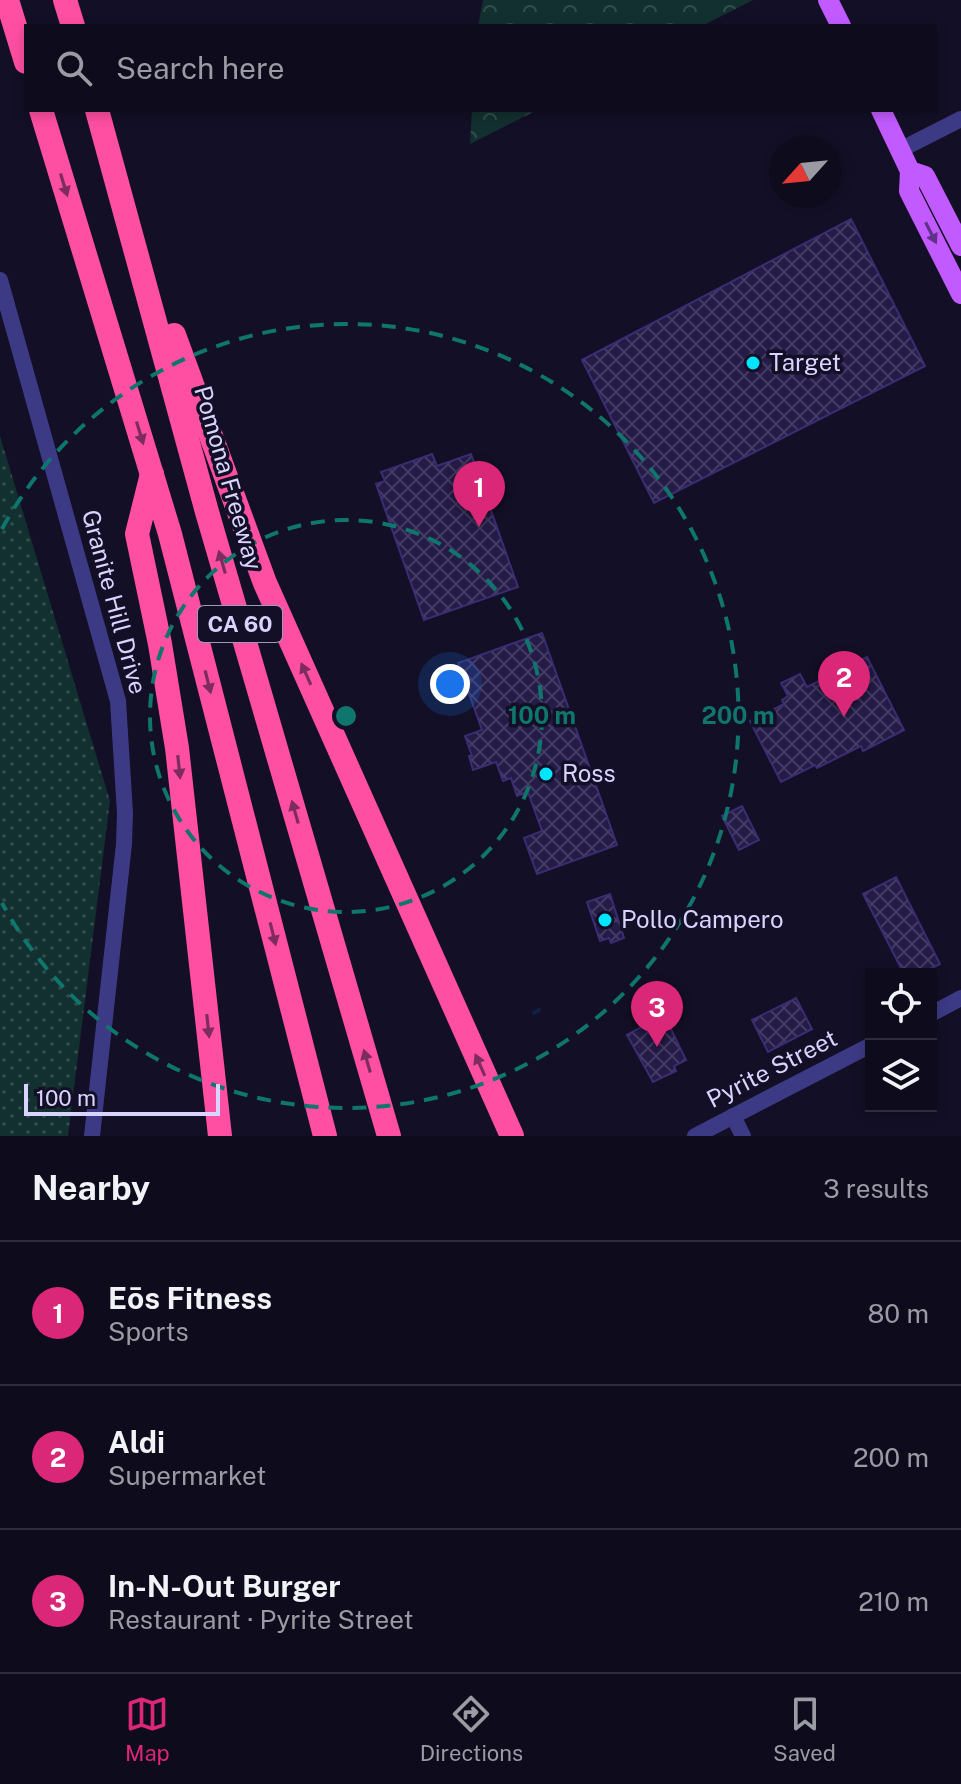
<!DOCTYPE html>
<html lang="en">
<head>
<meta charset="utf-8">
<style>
	:root { --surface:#0e0b1c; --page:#171425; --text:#f1f3f6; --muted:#9b9ba3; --line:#2e2b3b; --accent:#db2777 }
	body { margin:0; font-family:"Public Sans",sans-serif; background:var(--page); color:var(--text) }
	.controls { position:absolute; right:24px; bottom:24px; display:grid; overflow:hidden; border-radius:0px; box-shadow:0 4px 12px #0003 }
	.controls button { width:72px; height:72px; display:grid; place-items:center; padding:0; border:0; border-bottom:2px solid var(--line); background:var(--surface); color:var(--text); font:40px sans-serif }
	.compass { position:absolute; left:769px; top:136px; width:72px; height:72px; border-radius:50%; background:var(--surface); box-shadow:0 4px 12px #0003; rotate:243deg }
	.scale { position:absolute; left:24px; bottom:20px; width:196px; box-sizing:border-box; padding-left:8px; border:4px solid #d9d4ff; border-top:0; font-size:22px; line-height:28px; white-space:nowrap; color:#d9d4ff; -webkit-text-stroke:6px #130f26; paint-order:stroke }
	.you { position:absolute; left:450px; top:684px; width:28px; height:28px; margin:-20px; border:6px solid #fff; border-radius:50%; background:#1a73e8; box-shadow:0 0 0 12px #1a73e833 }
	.badge { display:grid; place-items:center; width:52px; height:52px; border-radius:50%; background:var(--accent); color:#fff; font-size:26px; font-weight:700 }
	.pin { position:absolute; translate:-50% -66px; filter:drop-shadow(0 2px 4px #0008) }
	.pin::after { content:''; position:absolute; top:42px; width:28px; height:24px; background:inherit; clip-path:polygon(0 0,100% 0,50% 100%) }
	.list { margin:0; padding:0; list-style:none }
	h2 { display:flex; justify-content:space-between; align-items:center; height:104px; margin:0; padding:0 32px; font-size:34px }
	h2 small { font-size:26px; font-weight:400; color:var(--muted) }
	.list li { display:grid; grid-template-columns:52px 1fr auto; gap:24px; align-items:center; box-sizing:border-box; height:144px; padding:0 32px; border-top:2px solid var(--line) }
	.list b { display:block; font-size:30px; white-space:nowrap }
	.list p { margin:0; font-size:26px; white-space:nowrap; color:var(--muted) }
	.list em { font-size:26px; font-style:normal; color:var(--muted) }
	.icon { flex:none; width:44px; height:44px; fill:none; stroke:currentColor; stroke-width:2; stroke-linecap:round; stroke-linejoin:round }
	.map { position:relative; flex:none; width:961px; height:1136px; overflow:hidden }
	.search { position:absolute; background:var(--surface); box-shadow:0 4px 12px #0003; left:24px; right:24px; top:24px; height:88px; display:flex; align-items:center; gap:20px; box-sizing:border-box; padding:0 28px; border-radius:0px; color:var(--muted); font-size:30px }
	.sheet { height:536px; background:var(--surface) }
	nav { display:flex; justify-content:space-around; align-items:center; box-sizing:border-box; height:112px; border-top:2px solid var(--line); background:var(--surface); font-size:22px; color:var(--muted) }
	nav a { display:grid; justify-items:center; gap:4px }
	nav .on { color:var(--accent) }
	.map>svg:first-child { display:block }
	.grass { fill:url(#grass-dots) }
	.park { fill:url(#park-crowns) }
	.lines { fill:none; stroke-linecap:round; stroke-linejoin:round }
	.stream { stroke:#0c2248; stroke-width:4 }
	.building { fill:url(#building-cross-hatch); stroke:#3b2d73; stroke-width:2 }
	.minor { stroke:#3d3a85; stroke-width:16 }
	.major { stroke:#c25bff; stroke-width:20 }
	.highway { stroke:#ff4fa3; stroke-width:24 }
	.oneway { fill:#7d2c5e }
	.oneway2 { fill:#623188 }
	.ring { fill:none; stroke:#0f766e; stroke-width:4; stroke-dasharray:14 10 }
	.poi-dot { fill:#00e5ff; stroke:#130f26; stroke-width:3 }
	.labels { text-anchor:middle; stroke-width:7; stroke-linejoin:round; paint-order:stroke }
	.shield { fill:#130f26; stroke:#9e99be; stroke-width:2 }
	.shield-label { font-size:22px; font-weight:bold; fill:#d9d4ff }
	.poi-label { font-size:24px; fill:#d9d4ff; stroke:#130f26; text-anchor:start }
	.street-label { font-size:24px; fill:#d9d4ff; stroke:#130f26 }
	.centre { fill:#0f766e; stroke:#130f26; stroke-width:4 }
	.ring-label { font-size:24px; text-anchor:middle; font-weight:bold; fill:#0f766e; stroke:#130f26; stroke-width:7; stroke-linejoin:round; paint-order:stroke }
</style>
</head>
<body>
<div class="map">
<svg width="961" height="1136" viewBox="0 0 961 1136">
	<defs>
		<pattern id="grass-dots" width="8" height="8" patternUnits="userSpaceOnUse" patternTransform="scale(2)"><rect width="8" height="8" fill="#12302f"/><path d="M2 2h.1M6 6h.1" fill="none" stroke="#344d4e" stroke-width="1.8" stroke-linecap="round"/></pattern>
		<pattern id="park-crowns" width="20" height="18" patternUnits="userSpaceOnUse" patternTransform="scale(2)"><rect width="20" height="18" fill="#12302f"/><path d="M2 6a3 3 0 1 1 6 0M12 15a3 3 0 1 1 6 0" fill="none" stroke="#344d4e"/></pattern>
		<pattern id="building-cross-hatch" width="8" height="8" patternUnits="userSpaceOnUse" patternTransform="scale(2)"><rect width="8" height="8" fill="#241b47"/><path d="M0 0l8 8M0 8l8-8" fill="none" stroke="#433b63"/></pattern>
	</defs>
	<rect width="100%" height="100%" fill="#130f26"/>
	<!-- grass -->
	<polygon class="grass" points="0,436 110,801 68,1136 0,1136"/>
	<!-- park -->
	<g class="park">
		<polygon points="483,0 753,0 702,26 478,26"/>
		<polygon points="472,110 537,110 470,144"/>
	</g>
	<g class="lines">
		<!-- stream -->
		<polyline class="stream" points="534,1013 539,1010"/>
	</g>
	<!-- building -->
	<g class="building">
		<polygon points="851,219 925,366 654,503 582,360"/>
		<polygon points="432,454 437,466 471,454 518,587 424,620 376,484 385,481 381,472"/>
		<polygon points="542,633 617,845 537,874 524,838 542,831 528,792 517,796 511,778 503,781 496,762 473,770 469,756 472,756 465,736 482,730 458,663"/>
		<polygon points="867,657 904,730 863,751 861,746 817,768 815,765 781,782 750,721 784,704 782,700 788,696 781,683 800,674 807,687"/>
		<polygon points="742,806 759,840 739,850 722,816"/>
		<polygon points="896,877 940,964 920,974 904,974 863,894"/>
		<polygon points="610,894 624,938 611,943 609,938 600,941 587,902"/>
		<polygon points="796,998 812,1029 768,1052 752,1020"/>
		<polygon points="654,1017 659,1029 669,1025 686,1060 674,1066 676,1071 653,1082 627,1035 643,1026 644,1020"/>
	</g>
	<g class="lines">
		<!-- minor -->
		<g class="minor">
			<polyline points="900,150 961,119"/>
			<polyline points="0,280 118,701 125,813 124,844 92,1136"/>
			<polyline points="931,1014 961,998"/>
			<polyline points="733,1116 743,1136"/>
			<polyline points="695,1136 871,1045"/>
		</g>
		<!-- major -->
		<g class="major">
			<polyline points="828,0 841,26"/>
			<polyline points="881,110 910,171 909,191 961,294"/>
			<polyline points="910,171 925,176 961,246"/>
		</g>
		<!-- highway -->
		<g class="highway">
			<polyline points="7,0 26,62"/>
			<polyline points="65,0 73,26"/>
			<polyline points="41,110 170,534 325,1136"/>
			<polyline points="97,110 207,512 389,1136"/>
			<polyline points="174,335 265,583 512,1136"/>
			<polyline points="152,474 137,534 160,644 177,748 220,1136"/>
		</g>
	</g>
	<!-- one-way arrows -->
	<defs><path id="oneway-solid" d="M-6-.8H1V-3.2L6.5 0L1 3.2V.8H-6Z" transform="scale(2)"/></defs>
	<g class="oneway">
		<use href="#oneway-solid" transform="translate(64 185) rotate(73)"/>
		<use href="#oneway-solid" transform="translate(140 433) rotate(73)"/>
		<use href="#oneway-solid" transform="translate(222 562) rotate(-106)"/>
		<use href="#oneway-solid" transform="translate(306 674) rotate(-114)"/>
		<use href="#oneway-solid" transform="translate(208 682) rotate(76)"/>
		<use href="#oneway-solid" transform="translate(179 767) rotate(84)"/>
		<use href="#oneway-solid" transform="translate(295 812) rotate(-106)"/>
		<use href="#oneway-solid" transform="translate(273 934) rotate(76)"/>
		<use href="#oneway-solid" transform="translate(208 1026) rotate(84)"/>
		<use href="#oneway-solid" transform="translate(367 1061) rotate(-106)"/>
		<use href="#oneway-solid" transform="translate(480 1065) rotate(-114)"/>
	</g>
	<use class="oneway2" href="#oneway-solid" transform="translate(931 233) rotate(63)"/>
	<!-- distance rings -->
	<g class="ring">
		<circle cx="346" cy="716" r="196"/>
		<path d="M2 529A392 392 0 1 1 2 903"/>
	</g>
	<!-- markers -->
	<g class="poi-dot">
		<circle cx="753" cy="363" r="8"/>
		<circle cx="546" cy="774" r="8"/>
		<circle cx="605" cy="920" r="8"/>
	</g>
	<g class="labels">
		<!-- shield labels -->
		<rect class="shield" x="198" y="606" width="84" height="36" rx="6"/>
		<g class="shield-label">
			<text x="240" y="632">CA 60</text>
		</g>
		<!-- poi labels -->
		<g class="poi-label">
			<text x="769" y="371">Target</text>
			<text x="562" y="782">Ross</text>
			<text x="621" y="928">Pollo Campero</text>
		</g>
		<!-- street labels -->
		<g class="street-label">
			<text transform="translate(228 478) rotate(74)" y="8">Pomona Freeway</text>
			<text transform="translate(114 602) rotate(75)" y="8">Granite Hill Drive</text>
			<text transform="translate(772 1069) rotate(-27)" y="8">Pyrite Street</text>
		</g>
	</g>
	<circle cx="346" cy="716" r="12" class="centre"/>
	<g class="ring-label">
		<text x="542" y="724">100 m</text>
		<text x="738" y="724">200 m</text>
	</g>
</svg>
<div class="controls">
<button><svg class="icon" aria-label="locate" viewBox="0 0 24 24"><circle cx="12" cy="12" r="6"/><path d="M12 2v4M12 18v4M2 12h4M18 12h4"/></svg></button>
<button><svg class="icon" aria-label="layers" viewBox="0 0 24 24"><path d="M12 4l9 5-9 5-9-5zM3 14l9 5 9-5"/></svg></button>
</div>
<svg class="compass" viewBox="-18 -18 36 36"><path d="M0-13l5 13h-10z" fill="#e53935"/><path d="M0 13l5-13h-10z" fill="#9b9ba3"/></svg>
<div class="scale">100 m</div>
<div class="you"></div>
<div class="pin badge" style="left:479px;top:527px">1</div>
<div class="pin badge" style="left:844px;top:717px">2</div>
<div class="pin badge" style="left:657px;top:1047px">3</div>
<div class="search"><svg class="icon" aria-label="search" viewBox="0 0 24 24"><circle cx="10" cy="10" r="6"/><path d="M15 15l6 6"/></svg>Search here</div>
</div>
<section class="sheet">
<h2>Nearby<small>3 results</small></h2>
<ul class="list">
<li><span class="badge">1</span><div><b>Eōs Fitness</b><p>Sports</p></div><em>80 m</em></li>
<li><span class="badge">2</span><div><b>Aldi</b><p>Supermarket</p></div><em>200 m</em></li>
<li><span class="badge">3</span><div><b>In-N-Out Burger</b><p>Restaurant · Pyrite Street</p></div><em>210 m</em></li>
</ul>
</section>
<nav>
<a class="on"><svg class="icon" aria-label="map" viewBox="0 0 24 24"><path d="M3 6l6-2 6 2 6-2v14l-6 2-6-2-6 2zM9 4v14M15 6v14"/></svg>Map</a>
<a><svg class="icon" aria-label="directions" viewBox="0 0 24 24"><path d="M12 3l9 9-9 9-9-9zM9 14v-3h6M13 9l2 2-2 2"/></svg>Directions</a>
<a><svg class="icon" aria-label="saved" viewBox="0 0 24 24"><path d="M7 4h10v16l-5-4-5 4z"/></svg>Saved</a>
</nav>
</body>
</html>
